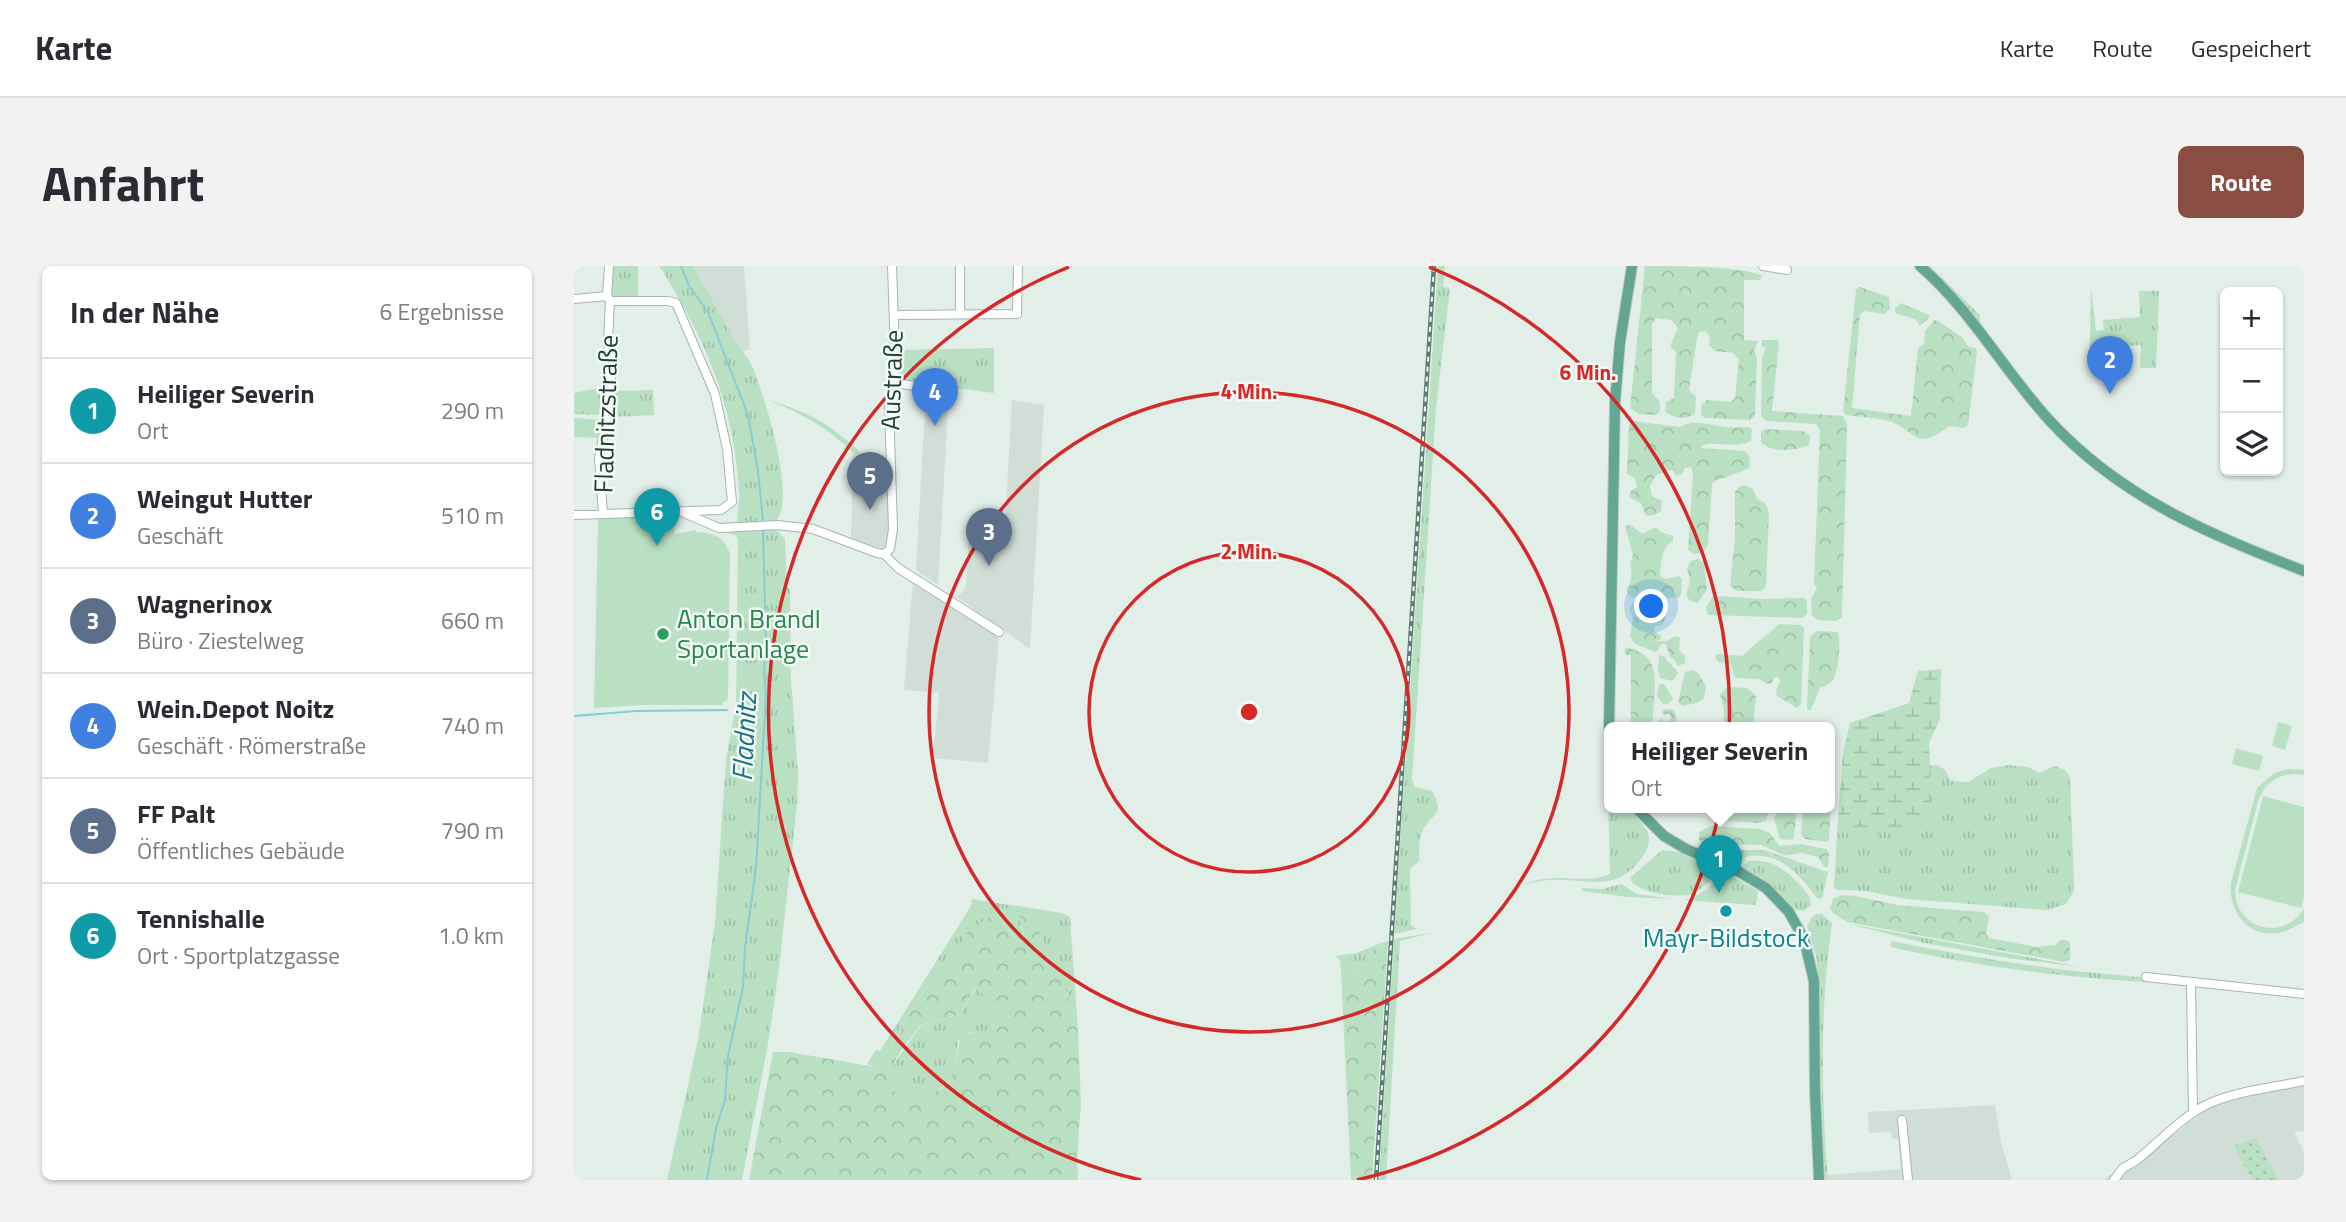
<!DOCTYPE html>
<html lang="de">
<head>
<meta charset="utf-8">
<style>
	:root { --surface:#fff; --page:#f2f2f3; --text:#2b2b33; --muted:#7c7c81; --line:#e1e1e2; --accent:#894d41 }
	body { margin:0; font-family:"Titillium Web",sans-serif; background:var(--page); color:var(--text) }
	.controls { position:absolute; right:21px; top:21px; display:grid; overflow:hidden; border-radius:10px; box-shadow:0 2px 5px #0004 }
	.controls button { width:63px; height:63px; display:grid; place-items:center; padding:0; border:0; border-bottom:2px solid var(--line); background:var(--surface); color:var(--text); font:35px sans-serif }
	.you { position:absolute; left:1078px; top:341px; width:24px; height:24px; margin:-18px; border:5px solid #fff; border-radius:50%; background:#1a73e8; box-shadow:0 0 0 10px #1a73e833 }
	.badge { display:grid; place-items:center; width:46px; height:46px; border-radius:50%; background:var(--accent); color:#fff; font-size:23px; font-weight:700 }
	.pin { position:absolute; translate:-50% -58px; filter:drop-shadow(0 2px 4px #0008) }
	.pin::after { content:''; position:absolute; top:37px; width:24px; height:21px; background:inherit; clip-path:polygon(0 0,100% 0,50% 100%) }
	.popup { position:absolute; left:1030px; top:456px; width:231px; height:91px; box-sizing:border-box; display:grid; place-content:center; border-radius:10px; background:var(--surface); filter:drop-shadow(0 2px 5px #0005); font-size:23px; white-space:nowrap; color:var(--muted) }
	.popup b { font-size:26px; color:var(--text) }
	.popup::after { content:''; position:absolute; left:50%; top:100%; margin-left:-14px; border:14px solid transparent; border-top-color:var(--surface) }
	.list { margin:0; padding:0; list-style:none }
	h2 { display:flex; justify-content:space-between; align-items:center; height:91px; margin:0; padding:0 28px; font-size:30px }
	h2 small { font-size:23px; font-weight:400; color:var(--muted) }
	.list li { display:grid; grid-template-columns:46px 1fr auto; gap:21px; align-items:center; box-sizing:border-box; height:105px; padding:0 28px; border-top:2px solid var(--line) }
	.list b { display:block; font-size:26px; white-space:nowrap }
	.list p { margin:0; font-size:23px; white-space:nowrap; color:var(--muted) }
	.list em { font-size:23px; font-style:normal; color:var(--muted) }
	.icon { flex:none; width:38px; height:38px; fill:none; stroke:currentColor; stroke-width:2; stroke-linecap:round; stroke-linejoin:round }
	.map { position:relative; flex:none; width:1730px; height:914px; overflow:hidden; border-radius:10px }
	header { display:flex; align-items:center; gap:42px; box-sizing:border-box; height:98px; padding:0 35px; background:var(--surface); border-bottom:2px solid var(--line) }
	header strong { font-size:33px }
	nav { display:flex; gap:38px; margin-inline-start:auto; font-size:24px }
	.intro { display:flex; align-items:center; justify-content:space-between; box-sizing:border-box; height:168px; padding:0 42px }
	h1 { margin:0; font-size:49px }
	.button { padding:18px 32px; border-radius:10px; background:var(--accent); color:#fff; font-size:24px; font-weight:700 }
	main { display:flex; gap:42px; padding:0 42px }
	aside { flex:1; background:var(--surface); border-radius:10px; box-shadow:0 2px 5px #0004 }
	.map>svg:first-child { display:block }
	.built { fill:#d0ded7 }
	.grass { fill:url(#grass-tufts) }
	.forest { fill:url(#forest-crowns); fill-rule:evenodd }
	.wetland { fill:url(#wetland-marsh) }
	.park { fill:#bae0c3 }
	.garden { fill:url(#garden-dots) }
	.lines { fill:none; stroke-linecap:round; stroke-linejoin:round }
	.stream { stroke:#86ccd7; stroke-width:2 }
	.minor-casing { stroke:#a4b6af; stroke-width:10 }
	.major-casing { stroke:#c1cac7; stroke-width:12 }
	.minor { stroke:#fff; stroke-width:8 }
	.major { stroke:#63a694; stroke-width:10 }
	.rail-casing { stroke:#5b7c72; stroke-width:4.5 }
	.rail { stroke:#f3faf6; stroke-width:2; stroke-dasharray:5; stroke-linecap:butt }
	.ring { fill:none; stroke:#d62828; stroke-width:3.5 }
	.leisure-dot { fill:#2e9e5b; stroke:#f3faf6; stroke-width:2.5 }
	.culture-dot { fill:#0f9aa8; stroke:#f3faf6; stroke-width:2.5 }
	.labels { text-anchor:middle; stroke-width:5; stroke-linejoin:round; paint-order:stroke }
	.street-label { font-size:26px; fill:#214037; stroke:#f3faf6 }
	.leisure-label { font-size:26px; fill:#27864d; stroke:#f3faf6; text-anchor:start }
	.culture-label { font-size:26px; fill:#0d838f; stroke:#f3faf6 }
	.water-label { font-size:28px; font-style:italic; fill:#167281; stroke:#f3faf6 }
	.centre { fill:#d62828; stroke:#f3faf6; stroke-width:3.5 }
	.ring-label { font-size:21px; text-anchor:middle; font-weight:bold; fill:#d62828; stroke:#f3faf6; stroke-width:5; stroke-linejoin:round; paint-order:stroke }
</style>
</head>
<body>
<header>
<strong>Karte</strong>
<nav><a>Karte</a><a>Route</a><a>Gespeichert</a></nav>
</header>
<div class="intro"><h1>Anfahrt</h1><a class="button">Route</a></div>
<main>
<aside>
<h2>In der Nähe<small>6 Ergebnisse</small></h2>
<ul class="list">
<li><span class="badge" style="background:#0f9aa8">1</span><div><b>Heiliger Severin</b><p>Ort</p></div><em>290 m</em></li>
<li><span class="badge" style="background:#3f7fe0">2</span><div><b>Weingut Hutter</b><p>Geschäft</p></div><em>510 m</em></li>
<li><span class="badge" style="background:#5c6f8a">3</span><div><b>Wagnerinox</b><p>Büro · Ziestelweg</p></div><em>660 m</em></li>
<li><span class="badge" style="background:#3f7fe0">4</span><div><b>Wein.Depot Noitz</b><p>Geschäft · Römerstraße</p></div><em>740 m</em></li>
<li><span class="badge" style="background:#5c6f8a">5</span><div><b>FF Palt</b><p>Öffentliches Gebäude</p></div><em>790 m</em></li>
<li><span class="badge" style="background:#0f9aa8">6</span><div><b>Tennishalle</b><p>Ort · Sportplatzgasse</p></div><em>1.0 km</em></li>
</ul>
</aside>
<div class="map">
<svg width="1730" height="914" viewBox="0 0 1730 914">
	<defs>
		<pattern id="grass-tufts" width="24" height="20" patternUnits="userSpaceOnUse" patternTransform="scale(1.75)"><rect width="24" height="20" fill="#bae0c3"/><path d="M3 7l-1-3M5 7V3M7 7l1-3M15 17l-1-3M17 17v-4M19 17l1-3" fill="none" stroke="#a0c1a8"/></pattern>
		<pattern id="forest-crowns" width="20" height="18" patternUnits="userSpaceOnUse" patternTransform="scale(1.75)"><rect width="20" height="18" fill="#bae0c3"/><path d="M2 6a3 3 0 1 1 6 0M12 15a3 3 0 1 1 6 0" fill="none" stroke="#a0c1a8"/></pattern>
		<pattern id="wetland-marsh" width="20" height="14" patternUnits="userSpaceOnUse" patternTransform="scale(1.75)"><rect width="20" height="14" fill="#bae0c3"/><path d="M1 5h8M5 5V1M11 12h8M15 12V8" fill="none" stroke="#a0c1a8"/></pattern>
		<pattern id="garden-dots" width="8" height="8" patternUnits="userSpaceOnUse" patternTransform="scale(1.75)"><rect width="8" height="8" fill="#bae0c3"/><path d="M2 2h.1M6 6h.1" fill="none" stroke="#a0c1a8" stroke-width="1.8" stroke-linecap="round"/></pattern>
	</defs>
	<rect width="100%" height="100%" fill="#e2eee8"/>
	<!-- built -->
	<g class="built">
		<polygon points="119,0 170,0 176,83 168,86"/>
		<polygon points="352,125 375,126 364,319 342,304"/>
		<polygon points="438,134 470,139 456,383 380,329 385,330 392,321 396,254 431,256"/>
		<polygon points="285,185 308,218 313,218 316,263 313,280 309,283 277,273 279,187"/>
		<polygon points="339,315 425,372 414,497 359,492 365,427 330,424"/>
		<polygon points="1730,819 1730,865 1720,866 1730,886 1730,914 1705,914 1680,871 1659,880 1678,914 1530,914 1578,874 1583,881 1635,842 1649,836"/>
		<polygon points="1421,839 1427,876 1438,914 1254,914 1254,909 1327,903 1324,873 1318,873 1317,866 1295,867 1294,846"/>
	</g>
	<!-- grass -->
	<g class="grass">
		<polygon points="39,0 64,0 64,32 41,32 37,27"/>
		<path d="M85,0H119C134,26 149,53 164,79C169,87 174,91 178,100C190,127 223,233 202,255L163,258C163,247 166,236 165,225C160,140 131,71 85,0Z"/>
		<path d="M864,0H871L869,21L876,22L862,143L838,513L841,521L858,525C872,551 857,546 848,566C844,574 846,586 845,595L836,603L837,659L843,663L820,668Z"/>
		<polygon points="1351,0 1356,0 1406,49 1406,57"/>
		<polygon points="1517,21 1522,65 1530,64 1529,54 1566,51 1565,25 1585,25 1582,102 1566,102 1567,79 1516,82"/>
		<polygon points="420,82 420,127 327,115 326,84"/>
		<polygon points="34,120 29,147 26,149 0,148 0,127"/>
		<polygon points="79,124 80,149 37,151 42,125"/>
		<path d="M194,134C233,145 256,158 285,185L279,187C255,162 227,147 194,134Z"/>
		<polygon points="0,152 27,154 24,172 0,171"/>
		<polygon points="202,263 211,273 213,320 216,324 217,413 224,508 223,538 205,702 194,778 168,914 93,914 124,774 141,657 152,493 162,440 164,272 161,269 152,267"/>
		<path d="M1033,495L1035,541H1054C1060,550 1070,558 1074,567C1077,577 1073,585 1067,593C1041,628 1012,612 976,614C967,614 958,617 949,619C983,604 1008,620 1036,608Z"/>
		<polygon points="1363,499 1371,504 1377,515 1394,516 1417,502 1434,499 1454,501 1465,507 1481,500 1491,504 1496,511 1500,617 1499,627 1492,638 1473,644 1333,633 1292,625 1263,624 1260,621 1264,551 1290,571 1358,540 1356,500"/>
		<path d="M1128,581L1146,584H1190L1254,606L1249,630L1247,633L1243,632C1224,606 1197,577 1161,595Z"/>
		<path d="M1088,584L1106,586L1145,602C1139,612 1128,624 1117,628C1104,633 1059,626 1056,612Z"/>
		<path d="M1175,595C1199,593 1213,604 1228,621C1233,627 1237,632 1237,640L1229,645L1219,643L1195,618L1168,601Z"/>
		<polygon points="1154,608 1184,625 1182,639 1109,634 1119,632"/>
		<polygon points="1047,618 1063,628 1098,633 1053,631 1008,625 1008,622 1028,623"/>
		<polygon points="398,633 488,647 496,651 504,765 491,723 445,656 450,666 447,671 441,671 424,650 392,667 381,690 344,733 308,798 301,801 293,798 302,784 306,785 397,640"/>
		<path d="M1243,648H1248L1258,657C1246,739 1247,831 1254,914H1251L1249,890L1245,714L1242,690L1233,660L1238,651Z"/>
		<polygon points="1271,657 1507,701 1434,692 1350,677"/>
		<polygon points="861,666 826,675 812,914 805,914 820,673"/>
		<path d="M1317,675C1373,686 1428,696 1484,703C1513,707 1542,708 1571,712V716C1486,711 1400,700 1317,681Z"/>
		<polygon points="807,677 808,681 795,706 767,705 766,694 761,690 783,687"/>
		<path d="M405,721L421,751L420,759L411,768L404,769L394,765L384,775C380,801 389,806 364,824C357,829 356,836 347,839L318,824L314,815L315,805L347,759L386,748L402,722Z"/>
	</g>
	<!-- forest -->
	<g class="forest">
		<path d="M1071,0C1096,0 1171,0 1188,10L1186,14H1170V74L1184,75L1180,85L1183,91L1181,150L1176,154L1130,152L1127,148V139L1133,134L1157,136L1161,132L1165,94L1159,87L1141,85L1135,79L1136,70L1131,65L1125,66L1123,72L1115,124L1122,131L1121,147C1112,155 1101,152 1091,146L1092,136L1100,132L1102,86L1096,80L1104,62L1097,54L1082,52L1078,58V127L1086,136V145L1082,149L1064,148L1056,142Z"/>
		<path d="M1286,21L1315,31L1316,42L1311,48L1290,45L1286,48L1278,142L1337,150L1344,82L1350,78L1351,65L1360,54L1364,55L1389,72L1394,81L1402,82L1403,86L1394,159L1390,162L1375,160C1339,188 1343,162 1311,154C1298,151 1284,151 1272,149L1269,145L1282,24Z"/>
		<polygon points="1327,37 1355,49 1355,52 1346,60 1341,53 1321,47 1321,42"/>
		<polygon points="1188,74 1204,74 1205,77 1198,145 1269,150 1273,159 1268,351 1262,355 1244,354 1238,350 1237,332 1243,323 1240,317 1246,164 1242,158 1192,155 1187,150 1188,92 1192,82 1187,80"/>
		<path d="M1059,155L1106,161C1120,152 1136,160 1152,161C1159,162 1167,161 1175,161L1178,164L1177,175C1162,183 1145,175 1129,179L1127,182L1170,185C1177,189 1176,194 1175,202C1170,204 1147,214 1142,214L1138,218L1134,279L1129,287L1120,288L1114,284L1119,208L1117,201L1111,202L1108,208L1102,210L1098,204L1082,209L1076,220L1078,230L1088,235L1087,245L1081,249L1072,250L1067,237L1055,231L1057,225L1063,221L1061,212L1053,208L1055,159Z"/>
		<path d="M1192,163L1229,165L1236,170L1235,179C1220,185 1199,188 1187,176V166Z"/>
		<polygon points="1171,219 1179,223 1183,233 1191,237 1195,246 1192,320 1187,325 1163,325 1156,320 1161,271 1161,226 1165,221"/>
		<path d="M1057,259L1068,268L1082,261L1087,266L1099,270V275C1087,282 1087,296 1086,309L1091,313L1105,310L1108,314L1107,329L1104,332L1058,331L1053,327C1053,321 1057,317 1057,311C1059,299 1053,303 1059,289L1051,260Z"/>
		<polygon points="1124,293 1130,297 1133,323 1124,337 1116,335 1112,329 1116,315 1113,302 1117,295"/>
		<polygon points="1146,330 1188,333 1230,332 1233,336 1233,348 1228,352 1134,349 1132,342 1138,331"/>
		<polygon points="1066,335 1091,343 1091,353 1087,359 1081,360 1080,365 1087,370 1086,374 1076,375 1092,375 1101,370 1106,372 1105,384 1111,390 1111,397 1103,400 1101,394 1096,391 1092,378 1088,378 1082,386 1061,378 1056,370 1059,350 1055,344 1059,336"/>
		<path d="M1205,358L1227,359L1230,363L1227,438L1223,442L1203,430L1202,424L1206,416L1204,410L1200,412L1198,417L1193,418L1185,413L1162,412L1159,408L1158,399L1145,396L1141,392L1143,388L1169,390C1179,378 1193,370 1205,358Z"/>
		<path d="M1243,365L1263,366C1268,374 1264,404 1260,412C1257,418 1251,420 1246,422L1237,444H1234L1233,441L1236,371Z"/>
		<path d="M1053,381C1061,384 1071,387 1076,395C1085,407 1079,445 1078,461H1057C1056,436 1057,413 1057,389H1052L1050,385Z"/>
		<path d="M1085,389L1090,390C1094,397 1100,400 1104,407L1099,415L1086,412L1084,402Z"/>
		<polygon points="1119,404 1125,408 1132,421 1130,432 1123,437 1108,440 1104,436 1111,406"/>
		<polygon points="1085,418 1091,419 1099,433 1094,438 1089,438 1083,431"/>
		<polygon points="1154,421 1173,422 1182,430 1179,461 1149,461 1150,444 1146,428"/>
		<polygon points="1090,443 1100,444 1102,449 1102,461 1084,461 1084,455 1088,453 1093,456 1097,452 1095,448 1090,449 1088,446"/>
		<polygon points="1249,457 1258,461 1261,467 1255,572 1254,576 1231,573 1227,568 1229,541 1255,541 1255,461 1231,461 1234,458"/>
		<polygon points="1143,541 1196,541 1192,554 1186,557 1150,555 1143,546"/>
		<polygon points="1206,541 1223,541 1220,571 1218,574 1206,573 1200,552"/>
		<polygon points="1137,560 1187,563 1196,567 1205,580 1226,578 1252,583 1255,587 1254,601 1250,601 1244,591 1228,587 1210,589 1187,579 1129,578 1125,574 1125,566"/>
		<polygon points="1267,629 1281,630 1324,639 1409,646 1415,650 1412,668 1415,672 1462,681 1482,679 1486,674 1493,674 1496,678 1496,694 1490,696 1273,656 1259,647 1256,642 1259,633"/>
		<path d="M448,645L457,648L491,723L504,765L507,837L503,892L504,914H175L199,786H216L301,801L308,798L344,733L381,690L392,667L419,649L424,650L440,671H447L450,666L445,649ZM404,721L421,751L420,759L410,768L390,766C379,782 388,803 373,818C370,821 367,822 364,824C357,829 356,836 347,839L318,824C308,801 334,778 346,759L386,748L401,722Z"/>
		<polygon points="814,675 798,914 777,914 767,705 795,706 796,685 808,681 807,677"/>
	</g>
	<!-- wetland -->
	<polygon class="wetland" points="1367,403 1366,453 1355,477 1358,540 1332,560 1289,571 1264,551 1269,486 1276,457 1335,437 1344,405"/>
	<!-- park -->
	<g class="park">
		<path d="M99,250L100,268L122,264V266C140,267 150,270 156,288L154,434L149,436V439H70L20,442L24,251Z"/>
		<polygon points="1704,456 1718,460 1711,484 1698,480"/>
		<polygon points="1662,482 1689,490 1685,505 1658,498"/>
		<path d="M1715,503L1730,504V509C1710,505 1694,513 1685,532L1661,624C1661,663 1710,677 1730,642V656C1722,659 1714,666 1704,667C1674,672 1654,645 1657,617L1683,522L1700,507Z"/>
		<polygon points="1689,530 1730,541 1730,632 1727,642 1664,626"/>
	</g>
	<!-- garden -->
	<polygon class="garden" points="1681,871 1705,914 1678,914 1659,880"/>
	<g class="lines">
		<!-- stream -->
		<g class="stream">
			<polyline points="107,0 115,20 134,46 174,149 184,205 189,255"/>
			<polyline points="0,450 62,445 153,444"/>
			<polyline points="133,914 142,862 151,834 154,790 169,721 171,681 182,602 192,428 190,405 192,379 189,264"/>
		</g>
		<defs>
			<g id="minor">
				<polyline points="386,0 386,48"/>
				<polyline points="1189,0 1213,4"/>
				<polyline points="33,30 35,0"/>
				<polyline points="0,33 33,30 36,35"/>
				<polyline points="320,49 443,48 444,0"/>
				<polyline points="318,117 374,124"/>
				<polyline points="110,247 145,262 203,259 239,263 303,287 310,288"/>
				<path d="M0,249C49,247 98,246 147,244L158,236L153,183L141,128L102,37L94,35H36L34,75L38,125L25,192L29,248"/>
				<polyline points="310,288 316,283 319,263 315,139 321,103 321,86 318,0"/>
				<polyline points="310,288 324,302 425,366"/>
				<polyline points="1572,711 1730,728"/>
				<polyline points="1617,717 1619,847"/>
				<polyline points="1328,854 1334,914"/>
				<path d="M1540,914L1549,902L1563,894C1585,876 1606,853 1630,840C1655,826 1702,821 1730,815"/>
			</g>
			<g id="major">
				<path d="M1346,0C1398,45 1430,105 1476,155C1547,232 1635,268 1730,305"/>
				<polyline points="1035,461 1041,136 1046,76 1058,0"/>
				<polyline points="1061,541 1090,570 1112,583 1162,604 1192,622 1215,646 1230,673 1240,715 1241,825 1245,914"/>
			</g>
		</defs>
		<!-- minor casing -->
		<use href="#minor" class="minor-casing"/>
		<!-- major casing -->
		<use href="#major" class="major-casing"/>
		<!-- minor -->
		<use href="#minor" class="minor"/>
		<!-- major -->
		<use href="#major" class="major"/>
		<defs>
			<polyline id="rail" points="802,914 860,0"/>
		</defs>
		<!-- rail casing -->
		<use href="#rail" class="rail-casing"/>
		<!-- rail -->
		<use href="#rail" class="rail"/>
	</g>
	<!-- distance rings -->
	<g class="ring">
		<circle cx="675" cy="446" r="160"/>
		<circle cx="675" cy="446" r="320"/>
		<path d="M567 914A480 480 0 0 1 495 1M855 1A480 480 0 0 1 783 914"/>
	</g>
	<!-- markers -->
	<circle class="leisure-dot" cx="89" cy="368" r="7"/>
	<circle class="culture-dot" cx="1152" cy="645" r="7"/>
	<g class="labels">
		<!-- street labels -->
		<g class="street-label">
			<text transform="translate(318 114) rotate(-88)" y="9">Austraße</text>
			<text transform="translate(32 148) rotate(-88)" y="9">Fladnitzstraße</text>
		</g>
		<!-- leisure labels -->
		<g class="leisure-label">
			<text x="103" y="362">Anton Brandl<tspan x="103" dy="30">Sportanlage</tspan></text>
		</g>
		<!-- culture labels -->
		<g class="culture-label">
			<text x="1152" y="681">Mayr-Bildstock</text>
		</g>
		<!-- water labels -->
		<g class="water-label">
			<text transform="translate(170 471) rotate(-87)" y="10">Fladnitz</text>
		</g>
	</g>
	<circle cx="675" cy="446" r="10" class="centre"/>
	<g class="ring-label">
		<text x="1014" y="114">6 Min.</text>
		<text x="675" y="133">4 Min.</text>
		<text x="675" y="293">2 Min.</text>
	</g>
</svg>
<div class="controls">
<button>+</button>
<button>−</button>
<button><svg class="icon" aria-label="layers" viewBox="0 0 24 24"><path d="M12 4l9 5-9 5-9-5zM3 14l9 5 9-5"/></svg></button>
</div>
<div class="you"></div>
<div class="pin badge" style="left:1145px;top:627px;background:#0f9aa8">1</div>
<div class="popup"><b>Heiliger Severin</b>Ort</div>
<div class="pin badge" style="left:1536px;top:128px;background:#3f7fe0">2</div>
<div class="pin badge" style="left:415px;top:300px;background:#5c6f8a">3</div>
<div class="pin badge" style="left:361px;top:160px;background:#3f7fe0">4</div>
<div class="pin badge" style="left:296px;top:244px;background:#5c6f8a">5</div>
<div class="pin badge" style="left:83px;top:280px;background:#0f9aa8">6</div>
</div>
</main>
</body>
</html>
